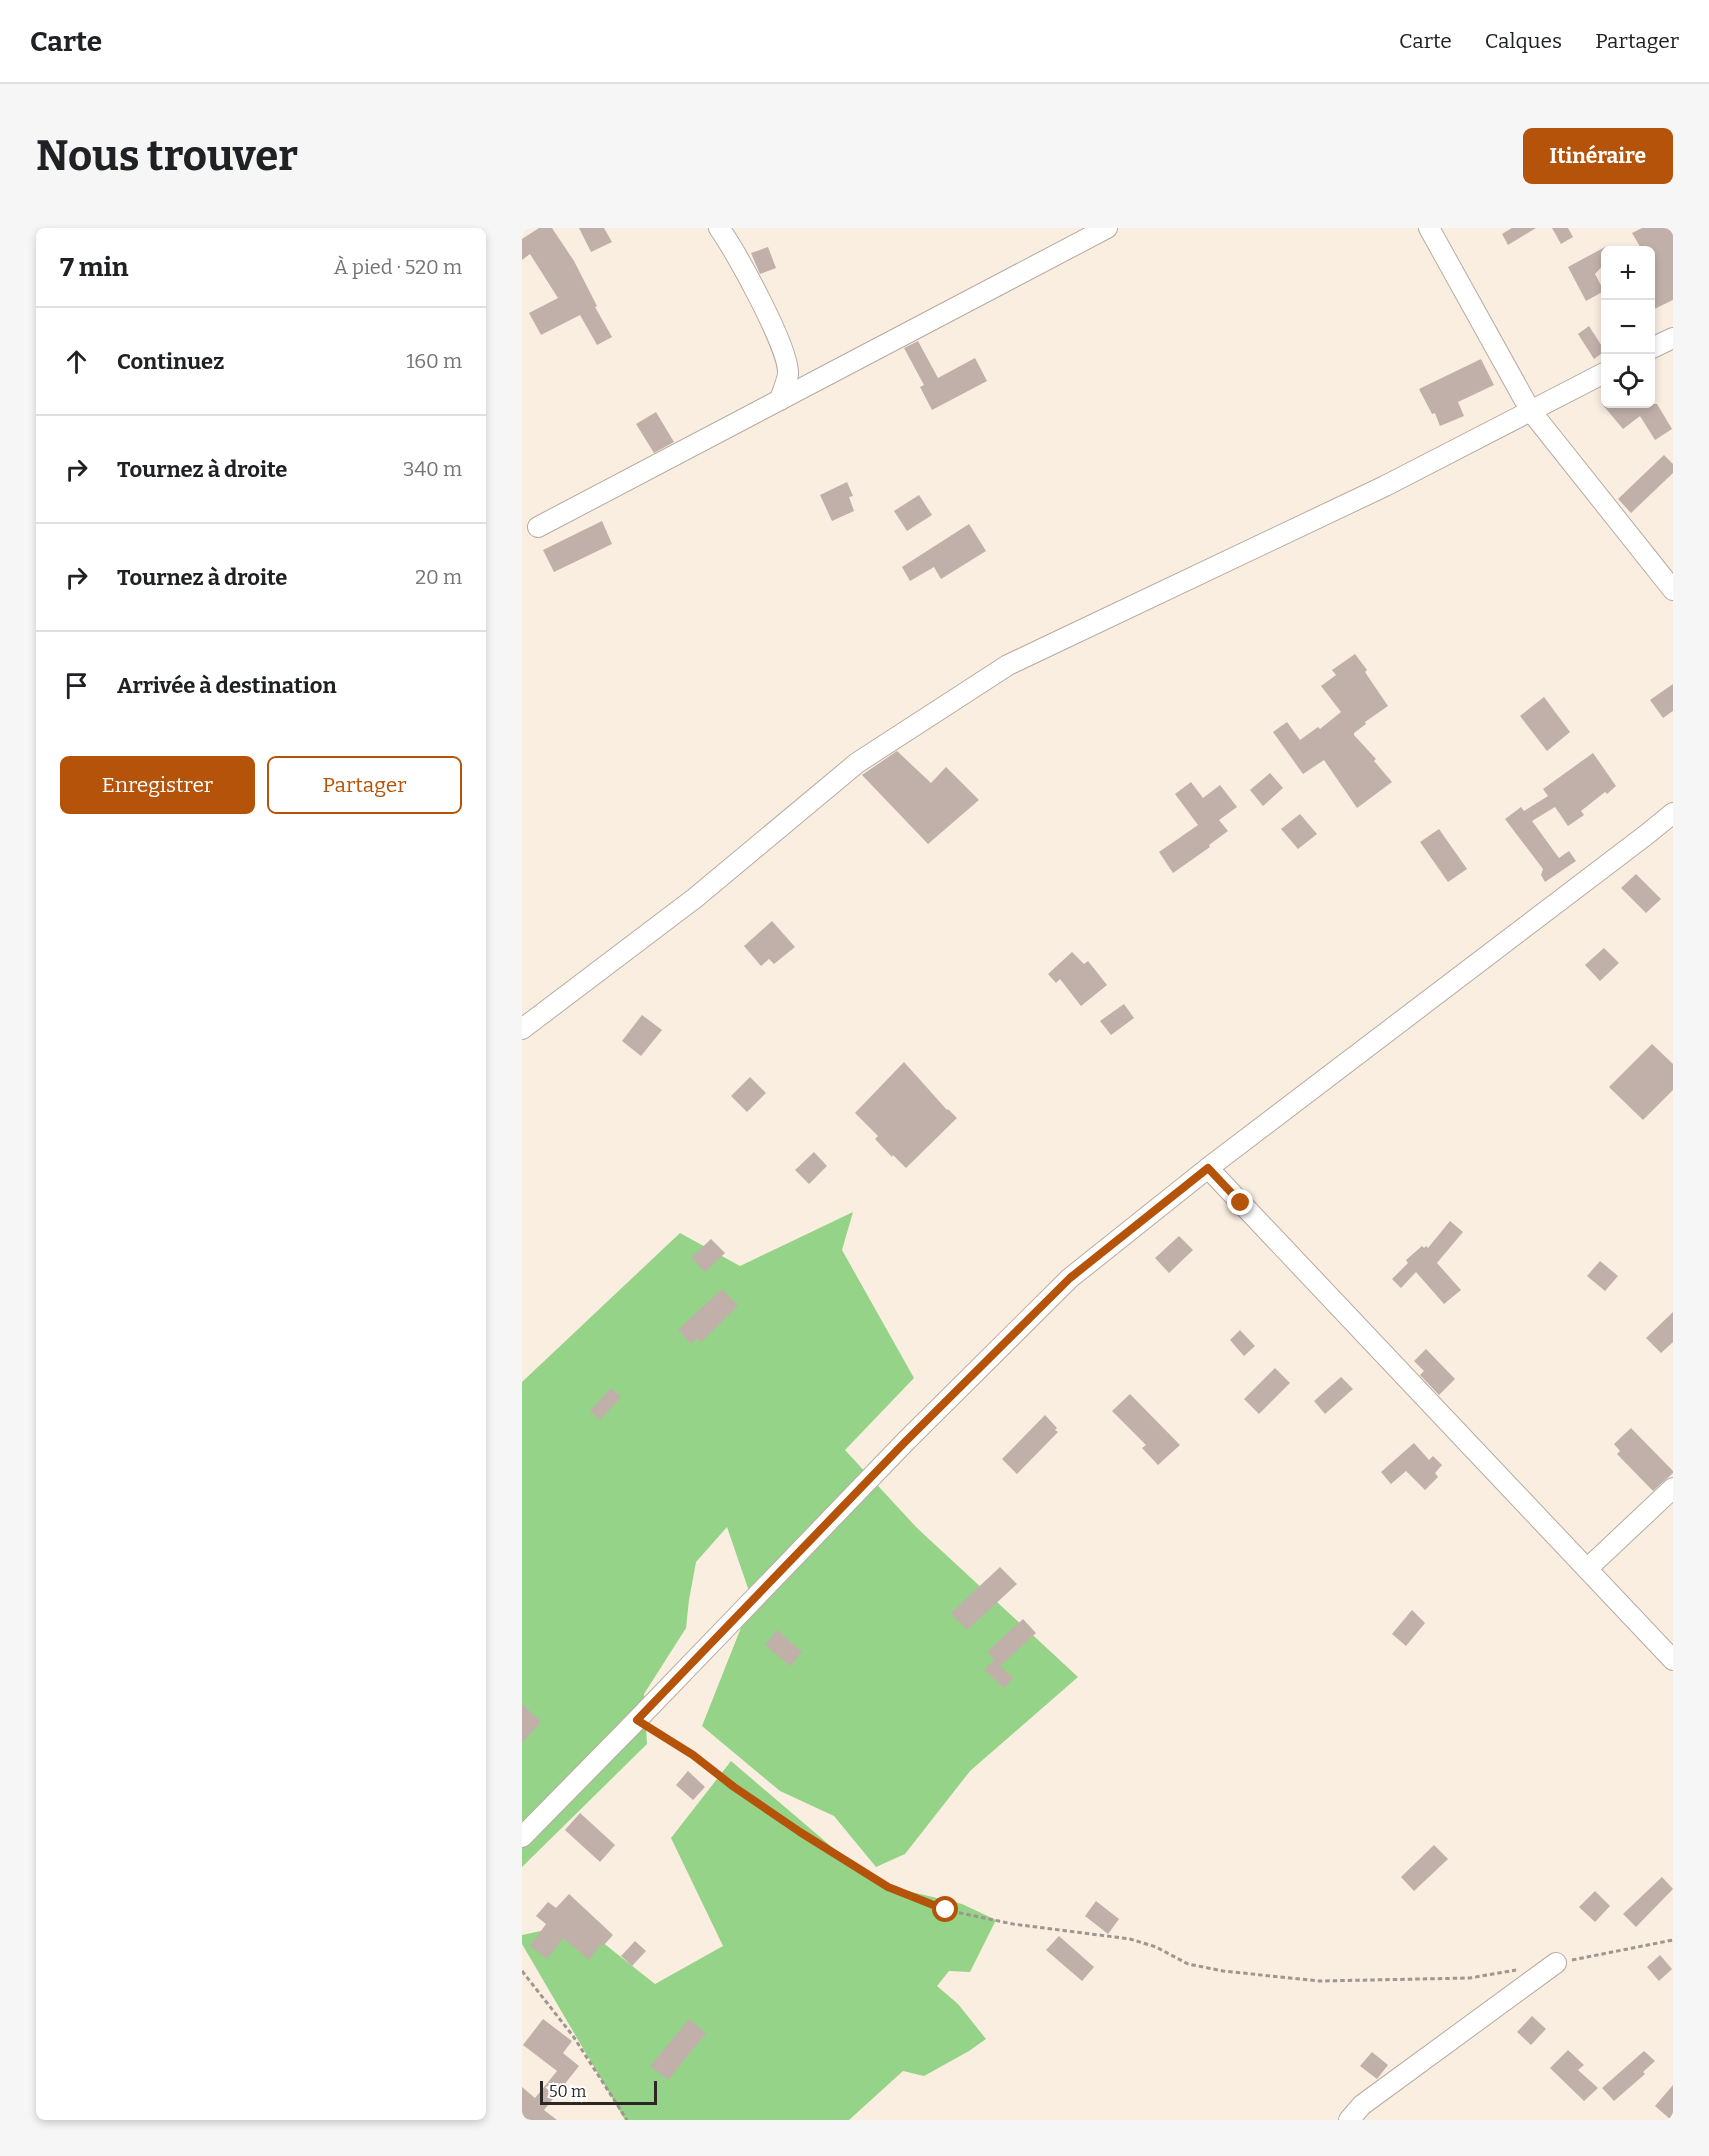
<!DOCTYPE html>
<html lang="fr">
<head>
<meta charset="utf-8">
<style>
	:root { --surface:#fff; --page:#f6f6f6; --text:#202124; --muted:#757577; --line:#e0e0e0; --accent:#b45309 }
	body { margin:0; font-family:Bitter,serif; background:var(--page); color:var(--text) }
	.controls { position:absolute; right:18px; top:18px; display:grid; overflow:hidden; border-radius:9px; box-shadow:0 3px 9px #0003 }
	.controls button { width:54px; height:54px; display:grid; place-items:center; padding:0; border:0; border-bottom:2px solid var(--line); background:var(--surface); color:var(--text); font:30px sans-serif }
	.scale { position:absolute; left:18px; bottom:15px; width:117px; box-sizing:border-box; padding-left:6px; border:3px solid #2c2723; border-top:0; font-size:16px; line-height:21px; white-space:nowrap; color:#2c2723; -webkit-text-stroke:4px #fff; paint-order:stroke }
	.stop { position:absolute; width:18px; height:18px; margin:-14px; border:4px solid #b45309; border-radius:50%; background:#fff }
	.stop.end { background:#b45309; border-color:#fff; box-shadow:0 2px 6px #0008 }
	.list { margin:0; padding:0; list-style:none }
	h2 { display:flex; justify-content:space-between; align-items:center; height:78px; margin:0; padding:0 24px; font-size:26px }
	h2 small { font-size:20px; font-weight:400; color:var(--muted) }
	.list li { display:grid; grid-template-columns:39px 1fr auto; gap:18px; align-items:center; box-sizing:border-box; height:108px; padding:0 24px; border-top:2px solid var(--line) }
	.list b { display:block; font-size:22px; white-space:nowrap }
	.list em { font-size:20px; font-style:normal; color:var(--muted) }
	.actions { display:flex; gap:12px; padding:18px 24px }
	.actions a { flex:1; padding:14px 0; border:2px solid var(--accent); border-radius:9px; text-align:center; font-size:21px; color:var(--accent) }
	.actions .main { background:var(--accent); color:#fff }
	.icon { flex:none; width:33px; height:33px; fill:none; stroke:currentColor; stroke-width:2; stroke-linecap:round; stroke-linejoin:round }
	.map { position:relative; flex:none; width:1151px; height:1892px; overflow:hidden; border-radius:9px }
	header { display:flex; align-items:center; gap:36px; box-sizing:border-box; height:84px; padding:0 30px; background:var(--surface); border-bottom:2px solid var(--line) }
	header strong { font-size:28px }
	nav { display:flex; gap:33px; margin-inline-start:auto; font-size:21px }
	.intro { display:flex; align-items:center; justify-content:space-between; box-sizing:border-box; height:144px; padding:0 36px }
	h1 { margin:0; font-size:42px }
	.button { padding:15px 27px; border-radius:9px; background:var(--accent); color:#fff; font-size:21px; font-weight:700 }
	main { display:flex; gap:36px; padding:0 36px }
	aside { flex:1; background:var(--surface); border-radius:9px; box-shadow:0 3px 9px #0003 }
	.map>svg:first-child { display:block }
	.forest { fill:#95d388 }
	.building { fill:#c1b0aa }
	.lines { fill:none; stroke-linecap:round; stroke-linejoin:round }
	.minor-casing { stroke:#b7aba0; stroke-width:22 }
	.path { stroke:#9f968d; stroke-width:3; stroke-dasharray:4.5 3; stroke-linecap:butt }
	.minor { stroke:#fff; stroke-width:20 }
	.route { stroke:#b45309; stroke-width:8 }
</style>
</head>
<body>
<header>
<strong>Carte</strong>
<nav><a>Carte</a><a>Calques</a><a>Partager</a></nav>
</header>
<div class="intro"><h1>Nous trouver</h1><a class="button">Itinéraire</a></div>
<main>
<aside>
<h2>7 min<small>À pied · 520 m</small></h2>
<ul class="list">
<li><svg class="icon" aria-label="ahead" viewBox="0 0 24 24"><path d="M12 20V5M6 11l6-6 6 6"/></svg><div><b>Continuez</b></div><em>160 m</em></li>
<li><svg class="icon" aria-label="right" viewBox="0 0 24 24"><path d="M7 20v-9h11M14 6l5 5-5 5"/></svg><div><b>Tournez à droite</b></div><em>340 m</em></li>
<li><svg class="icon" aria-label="right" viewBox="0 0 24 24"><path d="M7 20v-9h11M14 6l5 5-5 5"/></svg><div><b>Tournez à droite</b></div><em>20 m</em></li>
<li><svg class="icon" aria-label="arrive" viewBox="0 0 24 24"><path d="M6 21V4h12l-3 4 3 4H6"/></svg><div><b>Arrivée à destination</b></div></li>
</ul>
<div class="actions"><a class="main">Enregistrer</a><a>Partager</a></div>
</aside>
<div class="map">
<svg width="1151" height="1892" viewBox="0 0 1151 1892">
	<rect width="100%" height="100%" fill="#faeee1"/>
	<!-- forest -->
	<g class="forest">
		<polygon points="331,984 320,1022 392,1150 323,1222 395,1300 556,1449 448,1543 383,1626 354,1639 312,1588 258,1563 180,1498 230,1372 205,1299 174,1334 167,1372 164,1400 122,1466 125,1516 0,1639 0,1154 158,1005 218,1038"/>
		<polygon points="209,1533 352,1655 440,1676 474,1692 448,1744 427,1743 415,1758 436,1776 464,1811 447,1823 402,1848 381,1843 327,1892 103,1892 0,1716 0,1707 56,1695 133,1756 201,1718 149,1610"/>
	</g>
	<!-- building -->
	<g class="building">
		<polygon points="17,0 30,0 52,33 75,78 73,79 90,109 75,117 58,87 19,107 7,85 36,70 8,26 0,32 0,11"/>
		<polygon points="57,0 82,0 90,14 69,24"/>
		<polygon points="990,0 1014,0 986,17 980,6"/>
		<polygon points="1030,0 1046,0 1051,9 1039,16"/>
		<polygon points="1120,0 1151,0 1151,72 1128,83 1128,22 1120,22 1110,5"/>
		<polygon points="246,19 254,40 238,46 229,25"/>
		<polygon points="1083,19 1083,35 1073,46 1082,63 1064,73 1046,39"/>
		<polygon points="1067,98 1083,123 1072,131 1056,106"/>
		<polygon points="396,113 416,150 453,130 465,153 410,182 398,159 402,157 382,120"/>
		<polygon points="959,131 972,157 936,174 942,188 918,198 913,185 910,186 897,161"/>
		<polygon points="1080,176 1135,176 1150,201 1133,212 1118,188 1101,201"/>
		<polygon points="134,184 152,214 132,225 114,196"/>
		<polygon points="1142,227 1151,236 1151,245 1109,285 1096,271"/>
		<polygon points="325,254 331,268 327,269 332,283 310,293 298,267"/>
		<polygon points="397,267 410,287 385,303 372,283"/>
		<polygon points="80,293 90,316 32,344 21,322"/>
		<polygon points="447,296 464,323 419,351 412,339 388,353 380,339"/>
		<polygon points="833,426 845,442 843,444 866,478 843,494 844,496 832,505 832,507 854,531 852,533 870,554 835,580 802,532 781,546 751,504 765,494 778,512 796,499 798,501 819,484 799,458 814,447 810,442"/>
		<polygon points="1151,456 1151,483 1141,490 1128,472"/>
		<polygon points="1022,469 1048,504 1025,523 998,488"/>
		<polygon points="375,523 409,555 424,539 457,572 406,616 340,547"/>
		<polygon points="1071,525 1094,558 1085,566 1083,564 1059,583 1062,587 1046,598 1033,579 1010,593 1037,630 1047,623 1054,633 1023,654 1019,647 1021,641 983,591 999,579 1002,583 1026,568 1021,561"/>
		<polygon points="748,545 761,560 741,578 728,562"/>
		<polygon points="669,554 681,570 698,557 715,579 697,592 706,603 687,617 688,619 651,645 637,624 676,597 653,566"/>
		<polygon points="778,586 795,606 776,621 759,601"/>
		<polygon points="917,601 945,641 926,654 898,614"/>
		<polygon points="1114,646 1139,671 1124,685 1099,660"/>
		<polygon points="250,693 273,719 252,736 247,731 239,738 222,718"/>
		<polygon points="1082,720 1097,735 1078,753 1063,737"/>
		<polygon points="550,724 562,736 566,733 585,757 559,778 538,751 534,755 526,746"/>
		<polygon points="602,776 612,790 589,807 578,793"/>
		<polygon points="120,787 140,802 119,828 100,813"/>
		<polygon points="1130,816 1151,836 1151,862 1121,892 1087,859"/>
		<polygon points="382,834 425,882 426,881 435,890 384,940 371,927 370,929 353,911 356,908 333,885"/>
		<polygon points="228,849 244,865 225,884 209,868"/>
		<polygon points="292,924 305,938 287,956 273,942"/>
		<polygon points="928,993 941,1004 915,1035 939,1062 922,1076 894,1044 879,1060 870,1051 886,1035 884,1032 900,1018 902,1020 904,1018 906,1020"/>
		<polygon points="657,1008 671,1022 647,1045 633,1030"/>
		<polygon points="189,1011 203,1025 183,1044 169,1030"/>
		<polygon points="1078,1033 1096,1048 1083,1063 1065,1048"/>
		<polygon points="200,1061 216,1078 179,1114 175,1110 169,1116 156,1102"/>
		<polygon points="1151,1084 1151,1114 1139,1125 1124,1110"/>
		<polygon points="718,1102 733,1118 722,1128 708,1112"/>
		<polygon points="904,1121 933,1151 917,1167 898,1147 902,1143 892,1133"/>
		<polygon points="753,1140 768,1155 737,1186 722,1171"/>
		<polygon points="819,1149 831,1161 803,1186 792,1173"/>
		<polygon points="89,1160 99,1169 78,1192 68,1183"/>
		<polygon points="608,1166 658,1217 636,1237 620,1220 624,1217 590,1183"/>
		<polygon points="523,1187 535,1200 533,1202 536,1204 495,1246 480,1231"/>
		<polygon points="1109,1200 1151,1243 1151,1245 1131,1263 1095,1226 1098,1223 1092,1216"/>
		<polygon points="892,1215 907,1232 911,1228 920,1237 913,1245 916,1249 903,1262 884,1243 869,1256 859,1244"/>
		<polygon points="478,1339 495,1356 445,1402 429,1385"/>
		<polygon points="890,1382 903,1395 884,1418 870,1406"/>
		<polygon points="501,1391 514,1405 478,1438 465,1424"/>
		<polygon points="255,1402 280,1424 268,1438 243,1417"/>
		<polygon points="472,1432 491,1450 482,1460 462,1442"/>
		<polygon points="0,1476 19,1494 0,1515"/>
		<polygon points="166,1543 183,1559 171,1572 154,1557"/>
		<polygon points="58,1585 93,1617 78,1634 43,1602"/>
		<polygon points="912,1617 926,1631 892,1663 879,1649"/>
		<polygon points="1140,1649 1151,1661 1114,1699 1101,1686"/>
		<polygon points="1073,1663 1088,1678 1073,1694 1057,1679"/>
		<polygon points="47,1666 91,1707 81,1718 79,1716 67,1732 41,1710 25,1731 8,1718 24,1696 14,1688 26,1674 34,1680"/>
		<polygon points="574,1673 597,1691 586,1706 563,1688"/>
		<polygon points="537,1708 572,1739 560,1753 524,1722"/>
		<polygon points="113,1713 124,1723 110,1738 99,1728"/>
		<polygon points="1138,1727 1150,1741 1137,1753 1125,1739"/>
		<polygon points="1010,1788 1024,1801 1009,1817 995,1804"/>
		<polygon points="21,1791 50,1813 41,1825 57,1838 22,1882 35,1892 0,1892 0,1859 13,1870 35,1843 1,1817"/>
		<polygon points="167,1791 184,1805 146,1852 128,1838"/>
		<polygon points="1046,1822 1062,1837 1056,1842 1076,1860 1062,1873 1028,1840"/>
		<polygon points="1122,1823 1133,1833 1121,1844 1123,1846 1092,1873 1080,1860"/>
		<polygon points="850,1824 866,1837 855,1851 838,1838"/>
		<polygon points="1151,1857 1151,1892 1149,1892 1133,1878"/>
	</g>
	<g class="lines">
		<defs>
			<g id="minor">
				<path d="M197,0C213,22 268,121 266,146C265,154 260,164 258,172"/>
				<polyline points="907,0 1008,182 1151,362"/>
				<polyline points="1128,121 1151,110"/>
				<polyline points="16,299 585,0"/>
				<polyline points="0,801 173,670 335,535 486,437 863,258 1084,144"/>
				<polyline points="686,940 1151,1432"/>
				<polyline points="1065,1341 1151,1260"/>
				<polyline points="0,1609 115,1492 383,1214 548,1050 686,940 1124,607 1151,585"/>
				<polyline points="827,1892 840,1877 1034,1735"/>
			</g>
		</defs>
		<!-- minor casing -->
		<use href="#minor" class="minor-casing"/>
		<!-- path -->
		<g class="path">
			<polyline points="130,1501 172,1527 212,1559 277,1604 366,1659 424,1682 491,1696 608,1711 634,1719 666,1736 701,1743 797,1753 948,1750 994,1742"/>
			<polyline points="1050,1732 1151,1712"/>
			<polyline points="0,1743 51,1808 105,1892"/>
		</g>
		<!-- minor -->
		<use href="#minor" class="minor"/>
	</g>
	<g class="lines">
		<!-- route -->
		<polyline class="route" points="424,1682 366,1659 278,1604 212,1559 171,1527 115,1492 383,1214 548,1050 686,940 719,975"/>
	</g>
</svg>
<div class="controls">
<button>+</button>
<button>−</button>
<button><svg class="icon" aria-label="locate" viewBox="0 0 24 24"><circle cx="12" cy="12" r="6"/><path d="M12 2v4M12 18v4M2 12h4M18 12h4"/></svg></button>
</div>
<div class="scale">50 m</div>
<div class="stop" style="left:424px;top:1682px"></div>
<div class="stop end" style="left:719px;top:975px"></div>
</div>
</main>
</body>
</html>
